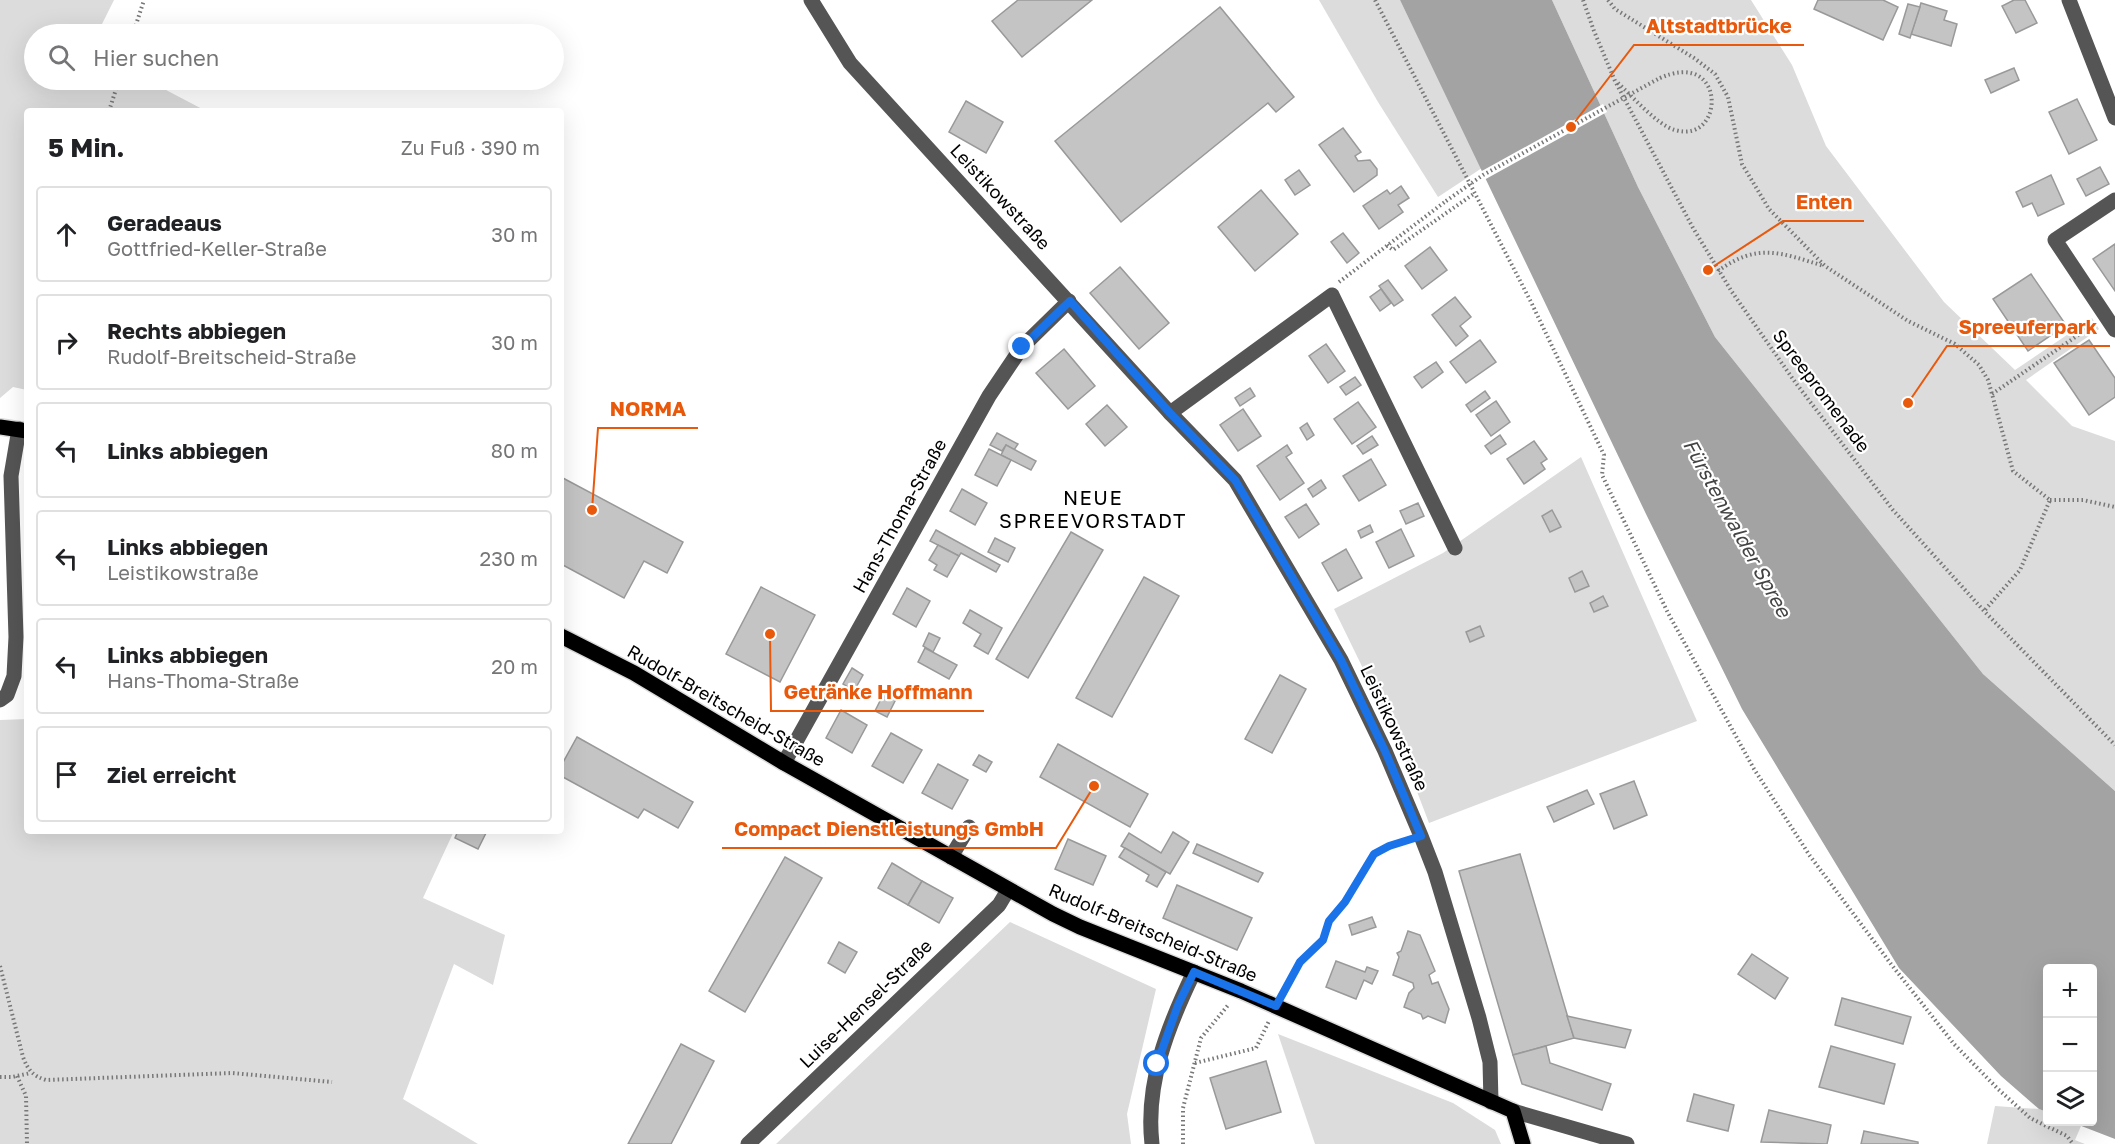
<!DOCTYPE html>
<html lang="de">
<head>
<meta charset="utf-8">
<style>
	:root { --surface:#fff; --page:#f2f2f2; --text:#202124; --muted:#757577; --line:#e0e0e0 }
	body { margin:0; font-family:"Golos Text",sans-serif; background:var(--page); color:var(--text) }
	.controls { position:absolute; right:18px; bottom:18px; display:grid; overflow:hidden; border-radius:6px; box-shadow:0 6px 24px #0002 }
	.controls button { width:54px; height:54px; display:grid; place-items:center; padding:0; border:0; border-bottom:2px solid var(--line); background:var(--surface); color:var(--text); font:30px sans-serif }
	.stop { position:absolute; width:18px; height:18px; margin:-14px; border:4px solid #1a73e8; border-radius:50%; background:#fff }
	.stop.end { background:#1a73e8; border-color:#fff; box-shadow:0 2px 6px #0008 }
	.list { margin:0; padding:0; list-style:none }
	h2 { display:flex; justify-content:space-between; align-items:center; height:78px; margin:0; padding:0 24px; font-size:26px }
	h2 small { font-size:20px; font-weight:400; color:var(--muted) }
	.list li { display:grid; grid-template-columns:39px 1fr auto; gap:18px; align-items:center; box-sizing:border-box; height:96px; margin:0 12px 12px; padding:0 12px; border:2px solid var(--line); border-radius:6px }
	.list b { display:block; font-size:22px; white-space:nowrap }
	.list p { margin:0; font-size:20px; white-space:nowrap; color:var(--muted) }
	.list em { font-size:20px; font-style:normal; color:var(--muted) }
	.icon { flex:none; width:33px; height:33px; fill:none; stroke:currentColor; stroke-width:2; stroke-linecap:round; stroke-linejoin:round }
	.map { position:relative; flex:none; width:2115px; height:1144px; overflow:hidden }
	.search { position:absolute; background:var(--surface); box-shadow:0 6px 24px #0002; left:24px; top:24px; width:540px; height:66px; display:flex; align-items:center; gap:15px; box-sizing:border-box; padding:0 21px; border-radius:33px; color:var(--muted); font-size:22px }
	.panel { position:absolute; background:var(--surface); box-shadow:0 6px 24px #0002; left:24px; top:108px; width:540px; height:726px; border-radius:6px }
	.map>svg:first-child { display:block }
	.green { fill:#dcdcdc }
	.water { fill:#a3a3a3 }
	.pier { fill:#fff }
	.building { fill:#c4c4c4; stroke:#999; stroke-width:1.5 }
	.lines { fill:none; stroke-linecap:round; stroke-linejoin:round }
	.major-casing { stroke:#dbdbdb; stroke-width:18 }
	.path { stroke:#777; stroke-width:4; stroke-dasharray:1.5 3; stroke-linecap:butt }
	.minor { stroke:#555; stroke-width:15 }
	.major { stroke:#000; stroke-width:15 }
	.path-bridge { stroke:#777; stroke-width:4; stroke-dasharray:1.5 3; stroke-linecap:butt }
	.route { stroke:#1a73e8; stroke-width:8 }
	.labels { text-anchor:middle; stroke-width:4.5; stroke-linejoin:round; paint-order:stroke }
	.street-label { font-size:18px; fill:#000; stroke:#fff }
	.neighbourhood-label { font-size:20px; letter-spacing:1.5px; fill:#000; stroke:#fff }
	.water-label { font-size:20px; font-style:italic; fill:#444; stroke:#fff }
	.leader { fill:none; stroke:#e8590c; stroke-width:2 }
	.callout-dot { fill:#e8590c; stroke:#fff; stroke-width:2 }
	.callout-label { font-size:20px; text-anchor:middle; font-weight:bold; fill:#e8590c; stroke:#fff; stroke-width:4.5; stroke-linejoin:round; paint-order:stroke }
</style>
</head>
<body>
<div class="map">
<svg width="2115" height="1144" viewBox="0 0 2115 1144">
	<rect width="100%" height="100%" fill="#fff"/>
	<!-- green -->
	<g class="green">
		<polygon points="0,0 114,0 97,34 34,34 34,80 147,80 206,111 27,111 27,390 13,387 0,398"/>
		<polygon points="1319,0 1400,0 1482,168 1438,197 1378,102"/>
		<polygon points="1552,0 1751,0 1792,65 1826,146 1944,302 2015,370 2092,318 2099,329 2026,380 2072,426 2115,441 2115,791 1983,674 1715,337 1638,187"/>
		<polygon points="1581,457 1697,721 1429,823 1395,734 1334,609 1443,553"/>
		<polygon points="27,719 27,831 454,831 423,898 505,935 493,985 454,964 403,1099 478,1144 0,1144 0,720"/>
		<polygon points="1010,922 1156,989 1127,1114 1131,1144 776,1144"/>
		<polygon points="1278,1034 1453,1103 1495,1130 1501,1144 1315,1144"/>
		<polygon points="1995,1106 2039,1109 2047,1112 2048,1122 2071,1122 2081,1126 2075,1140 2085,1144 1987,1144"/>
	</g>
	<!-- water -->
	<polygon class="water" points="1400,0 1552,0 1638,187 1715,337 1983,674 2115,791 2115,1139 2071,1122 2092,1122 2092,968 2048,968 2047,1112 2039,1109 2001,1076 1899,968 1742,709 1646,514"/>
	<!-- pier -->
	<polygon class="pier" points="1603,104 1607,112 1484,180 1480,172"/>
	<!-- building -->
	<g class="building">
		<polygon points="1018,0 1092,0 1022,57 992,21"/>
		<polygon points="1818,0 1883,0 1898,7 1883,40 1814,9"/>
		<polygon points="2014,0 2025,0 2037,23 2016,33 2002,6"/>
		<polygon points="1921,3 1947,11 1944,20 1957,24 1951,46 1911,34"/>
		<polygon points="1908,4 1920,7 1910,38 1899,34"/>
		<polygon points="1220,7 1294,97 1276,112 1268,103 1121,222 1055,141"/>
		<polygon points="2014,68 2019,80 1991,93 1985,80"/>
		<polygon points="2077,99 2097,140 2069,154 2049,112"/>
		<polygon points="966,101 1003,122 986,153 949,132"/>
		<polygon points="1343,128 1361,152 1355,156 1358,161 1370,160 1377,169 1377,175 1354,192 1319,145"/>
		<polygon points="2100,167 2109,184 2086,196 2077,179"/>
		<polygon points="1299,170 1310,185 1295,195 1285,180"/>
		<polygon points="2051,175 2064,204 2038,216 2032,203 2023,207 2016,192"/>
		<polygon points="1401,186 1409,198 1398,205 1403,212 1379,229 1363,206 1387,190 1390,194"/>
		<polygon points="1261,190 1298,234 1255,271 1218,227"/>
		<polygon points="1343,233 1359,253 1347,263 1331,242"/>
		<polygon points="2115,244 2115,291 2093,259"/>
		<polygon points="1430,247 1447,270 1422,289 1405,266"/>
		<polygon points="1120,267 1169,323 1139,349 1090,293"/>
		<polygon points="2031,274 2066,325 2028,351 1993,299"/>
		<polygon points="1388,280 1403,300 1394,306 1379,286"/>
		<polygon points="1381,289 1391,303 1380,311 1370,297"/>
		<polygon points="1455,297 1471,317 1460,326 1468,336 1456,346 1432,315"/>
		<polygon points="1480,340 1496,362 1466,383 1450,362"/>
		<polygon points="2089,340 2115,378 2115,397 2089,415 2054,363"/>
		<polygon points="1326,344 1345,371 1328,383 1309,356"/>
		<polygon points="1064,349 1095,386 1068,409 1036,373"/>
		<polygon points="1436,362 1443,372 1422,388 1414,377"/>
		<polygon points="1355,377 1361,385 1346,395 1340,387"/>
		<polygon points="1250,388 1255,396 1240,406 1235,398"/>
		<polygon points="1485,391 1490,398 1471,412 1466,405"/>
		<polygon points="1496,401 1510,422 1491,436 1476,415"/>
		<polygon points="1358,402 1376,427 1352,444 1334,419"/>
		<polygon points="1107,405 1127,427 1105,446 1086,424"/>
		<polygon points="1243,409 1261,436 1238,451 1220,425"/>
		<polygon points="1307,423 1314,435 1307,440 1300,428"/>
		<polygon points="997,433 1018,444 1014,450 1006,445 1002,451 990,445"/>
		<polygon points="1500,435 1506,444 1491,454 1485,446"/>
		<polygon points="1372,436 1378,445 1363,454 1357,446"/>
		<polygon points="1534,441 1547,459 1541,463 1545,469 1524,484 1507,459"/>
		<polygon points="1006,445 1036,461 1031,470 1001,455"/>
		<polygon points="1287,445 1292,453 1286,457 1304,483 1280,500 1257,466"/>
		<polygon points="989,449 1011,460 997,486 975,475"/>
		<polygon points="1371,459 1386,485 1359,501 1343,476"/>
		<polygon points="561,477 683,542 667,573 644,561 624,598 561,564"/>
		<polygon points="1321,480 1326,488 1313,497 1308,489"/>
		<polygon points="962,489 987,503 975,525 950,511"/>
		<polygon points="1418,503 1424,516 1406,524 1400,511"/>
		<polygon points="1306,504 1319,524 1299,538 1285,517"/>
		<polygon points="1552,510 1561,527 1550,532 1542,516"/>
		<polygon points="1370,525 1373,532 1361,538 1358,531"/>
		<polygon points="1401,529 1414,556 1389,568 1376,542"/>
		<polygon points="936,530 1000,565 996,572 961,553 959,556 930,541"/>
		<polygon points="1071,532 1103,550 1028,678 996,659"/>
		<polygon points="995,538 1015,548 1008,562 988,552"/>
		<polygon points="938,545 959,556 947,577 934,570 937,565 929,560"/>
		<polygon points="1346,549 1362,578 1338,591 1322,563"/>
		<polygon points="1582,571 1589,586 1575,592 1569,578"/>
		<polygon points="1144,577 1179,596 1112,717 1076,698"/>
		<polygon points="761,587 815,615 780,682 726,654"/>
		<polygon points="907,588 930,601 916,627 893,614"/>
		<polygon points="1603,596 1608,606 1594,612 1590,603"/>
		<polygon points="970,610 1002,628 988,654 974,646 981,634 963,623"/>
		<polygon points="1480,626 1484,636 1470,642 1466,632"/>
		<polygon points="929,633 940,638 933,652 923,646"/>
		<polygon points="925,648 957,665 949,679 918,662"/>
		<polygon points="852,668 863,675 854,691 843,684"/>
		<polygon points="1280,675 1306,689 1272,753 1245,739"/>
		<polygon points="886,689 898,695 887,717 875,711"/>
		<polygon points="841,710 867,725 852,753 826,738"/>
		<polygon points="891,733 922,750 903,783 872,766"/>
		<polygon points="577,737 693,802 678,828 644,809 638,818 561,776 561,766"/>
		<polygon points="1058,744 1148,794 1130,827 1040,777"/>
		<polygon points="979,755 992,762 986,772 973,765"/>
		<polygon points="938,764 968,780 952,809 922,793"/>
		<polygon points="1634,781 1647,815 1614,829 1600,794"/>
		<polygon points="1587,790 1594,804 1554,822 1547,807"/>
		<polygon points="458,831 487,831 478,849 455,838"/>
		<polygon points="1173,832 1189,842 1170,874 1121,846 1129,833 1161,853"/>
		<polygon points="1068,839 1106,856 1093,885 1055,869"/>
		<polygon points="1197,844 1263,873 1258,882 1193,853"/>
		<polygon points="1125,848 1166,872 1157,887 1146,881 1149,875 1119,857"/>
		<polygon points="1520,854 1574,1038 1513,1055 1459,871"/>
		<polygon points="785,857 822,878 745,1012 709,991"/>
		<polygon points="892,863 922,881 908,905 878,888"/>
		<polygon points="922,881 953,898 939,923 908,905"/>
		<polygon points="1177,885 1252,918 1237,950 1163,918"/>
		<polygon points="1372,917 1376,927 1352,935 1349,925"/>
		<polygon points="1408,931 1420,935 1435,971 1429,975 1432,984 1438,982 1449,1009 1445,1023 1428,1016 1423,1019 1421,1014 1404,1007 1409,993 1414,988 1413,983 1393,975 1399,957 1397,953 1401,951"/>
		<polygon points="839,942 857,952 845,973 828,963"/>
		<polygon points="1752,954 1788,978 1775,999 1738,974"/>
		<polygon points="1336,961 1365,972 1367,967 1378,971 1372,984 1364,980 1356,999 1326,987"/>
		<polygon points="1842,998 1911,1017 1903,1044 1835,1025"/>
		<polygon points="1567,1016 1631,1030 1625,1048 1574,1038"/>
		<polygon points="681,1044 714,1061 671,1144 628,1144"/>
		<polygon points="1546,1046 1550,1063 1611,1084 1602,1110 1522,1084 1513,1055"/>
		<polygon points="1831,1046 1895,1064 1884,1104 1819,1087"/>
		<polygon points="1266,1061 1281,1112 1226,1129 1210,1078"/>
		<polygon points="1694,1094 1734,1105 1728,1131 1687,1121"/>
		<polygon points="1769,1110 1831,1125 1827,1144 1761,1142"/>
		<polygon points="1864,1131 1918,1142 1918,1144 1861,1144"/>
	</g>
	<g class="lines">
		<defs>
			<g id="major">
				<polyline points="0,427 27,431"/>
				<polyline points="561,636 634,673 784,763 1053,914 1080,927 1241,991 1513,1111 1523,1144"/>
			</g>
		</defs>
		<!-- major casing -->
		<use href="#major" class="major-casing"/>
		<!-- path -->
		<g class="path">
			<polyline points="1375,0 1531,302 1604,455 1602,475 1668,613 1754,769 1810,856 1894,968 1954,1044 1998,1089 2030,1118 2067,1136 2073,1144"/>
			<polyline points="1583,0 1594,31 1615,81 1693,228 1732,292 1795,382 1893,510 1984,611 2115,745"/>
			<polyline points="1608,0 1615,9 1694,58 1715,74 1728,97 1742,164 1769,209 1825,266 1908,321 1955,344 1979,365 1988,380 1992,394 2013,471 2050,500 2020,570 1984,611"/>
			<polyline points="133,34 144,0"/>
			<path d="M1618,83C1632,96 1657,125 1675,130C1726,145 1727,46 1658,79"/>
			<polyline points="109,111 119,80"/>
			<polyline points="1387,245 1393,250 1475,193"/>
			<path d="M1718,271C1758,242 1781,253 1824,266"/>
			<polyline points="1339,282 1446,201"/>
			<polyline points="1992,394 2093,325"/>
			<polyline points="2050,500 2083,500 2115,507"/>
			<path d="M0,966L23,1057C28,1070 33,1076 46,1080L232,1073L332,1082"/>
			<polyline points="1283,993 1300,962 1323,940 1329,922 1345,902 1374,854 1406,841"/>
			<polyline points="1195,1063 1256,1048 1269,1021"/>
			<polyline points="17,1076 26,1096 27,1144"/>
			<polyline points="0,1077 12,1077 31,1073"/>
			<polyline points="1183,1144 1183,1108 1201,1038 1229,1004"/>
		</g>
		<!-- minor -->
		<g class="minor">
			<polyline points="811,0 850,63 1170,413 1235,480 1341,660 1385,751 1421,836 1435,872 1479,1018 1490,1062 1491,1102"/>
			<polyline points="2069,0 2115,118"/>
			<polyline points="2115,200 2055,240 2115,330"/>
			<polyline points="1170,413 1332,295 1455,548"/>
			<polyline points="0,700 7,695 14,676 16,637 11,476 19,429"/>
			<polyline points="784,763 989,396 1022,347 1069,301"/>
			<polyline points="951,857 969,827"/>
			<polyline points="1513,1111 1627,1144"/>
			<polyline points="748,1144 999,905 1008,890"/>
			<path d="M1152,1144C1145,1083 1168,1026 1194,972"/>
		</g>
		<!-- major -->
		<use href="#major" class="major"/>
		<!-- path-bridge -->
		<polyline class="path-bridge" points="1446,201 1483,175 1658,79"/>
	</g>
	<g class="lines">
		<!-- route -->
		<polyline class="route" points="1022,347 1070,301 1170,413 1235,480 1341,660 1385,751 1421,836 1389,846 1374,854 1345,902 1329,921 1323,940 1300,962 1276,1006 1194,972 1178,1005 1157,1064"/>
	</g>
	<g class="labels">
		<!-- street labels -->
		<g class="street-label">
			<text transform="translate(1000 197) rotate(47)" y="6">Leistikowstraße</text>
			<text transform="translate(1821 391) rotate(53)" y="6">Spreepromenade</text>
			<text transform="translate(900 516) rotate(-61)" y="6">Hans-Thoma-Straße</text>
			<text transform="translate(726 706) rotate(30)" y="6">Rudolf-Breitscheid-Straße</text>
			<text transform="translate(1394 728) rotate(65)" y="6">Leistikowstraße</text>
			<text transform="translate(1153 933) rotate(23)" y="6">Rudolf-Breitscheid-Straße</text>
			<text transform="translate(866 1004) rotate(-44)" y="6">Luise-Hensel-Straße</text>
		</g>
		<!-- neighbourhood labels -->
		<g class="neighbourhood-label">
			<text x="1093" y="505">NEUE<tspan x="1093" dy="23">SPREEVORSTADT</tspan></text>
		</g>
		<!-- water labels -->
		<g class="water-label">
			<text transform="translate(1737 528) rotate(61)" y="7">Fürstenwalder Spree</text>
		</g>
	</g>
	<!-- callouts -->
	<path class="leader" d="M1571 127L1634 45H1804M1708 270L1783 221H1864M1908 403L1947 346H2110M592 510L598 428H698M770 634L771 711H984M1094 786L1056 848H722"/>
	<g class="callout-dot">
		<circle cx="1571" cy="127" r="6"/>
		<circle cx="1708" cy="270" r="6"/>
		<circle cx="1908" cy="403" r="6"/>
		<circle cx="592" cy="510" r="6"/>
		<circle cx="770" cy="634" r="6"/>
		<circle cx="1094" cy="786" r="6"/>
	</g>
	<g class="callout-label">
		<text x="1719" y="33">Altstadtbrücke</text>
		<text x="1824" y="209">Enten</text>
		<text x="2028" y="334">Spreeuferpark</text>
		<text x="648" y="416">NORMA</text>
		<text x="878" y="699">Getränke Hoffmann</text>
		<text x="889" y="836">Compact Dienstleistungs GmbH</text>
	</g>
</svg>
<div class="controls">
<button>+</button>
<button>−</button>
<button><svg class="icon" aria-label="layers" viewBox="0 0 24 24"><path d="M12 4l9 5-9 5-9-5zM3 14l9 5 9-5"/></svg></button>
</div>
<div class="stop" style="left:1157px;top:1064px"></div>
<div class="stop end" style="left:1022px;top:347px"></div>
<div class="search"><svg class="icon" aria-label="search" viewBox="0 0 24 24"><circle cx="10" cy="10" r="6"/><path d="M15 15l6 6"/></svg>Hier suchen</div>
<section class="panel">
<h2>5 Min.<small>Zu Fuß · 390 m</small></h2>
<ul class="list">
<li><svg class="icon" aria-label="ahead" viewBox="0 0 24 24"><path d="M12 20V5M6 11l6-6 6 6"/></svg><div><b>Geradeaus</b><p>Gottfried-Keller-Straße</p></div><em>30 m</em></li>
<li><svg class="icon" aria-label="right" viewBox="0 0 24 24"><path d="M7 20v-9h11M14 6l5 5-5 5"/></svg><div><b>Rechts abbiegen</b><p>Rudolf-Breitscheid-Straße</p></div><em>30 m</em></li>
<li><svg class="icon" aria-label="left" viewBox="0 0 24 24"><path d="M17 20v-9H6M10 6l-5 5 5 5"/></svg><div><b>Links abbiegen</b></div><em>80 m</em></li>
<li><svg class="icon" aria-label="left" viewBox="0 0 24 24"><path d="M17 20v-9H6M10 6l-5 5 5 5"/></svg><div><b>Links abbiegen</b><p>Leistikowstraße</p></div><em>230 m</em></li>
<li><svg class="icon" aria-label="left" viewBox="0 0 24 24"><path d="M17 20v-9H6M10 6l-5 5 5 5"/></svg><div><b>Links abbiegen</b><p>Hans-Thoma-Straße</p></div><em>20 m</em></li>
<li><svg class="icon" aria-label="arrive" viewBox="0 0 24 24"><path d="M6 21V4h12l-3 4 3 4H6"/></svg><div><b>Ziel erreicht</b></div></li>
</ul>
</section>
</div>
</body>
</html>
